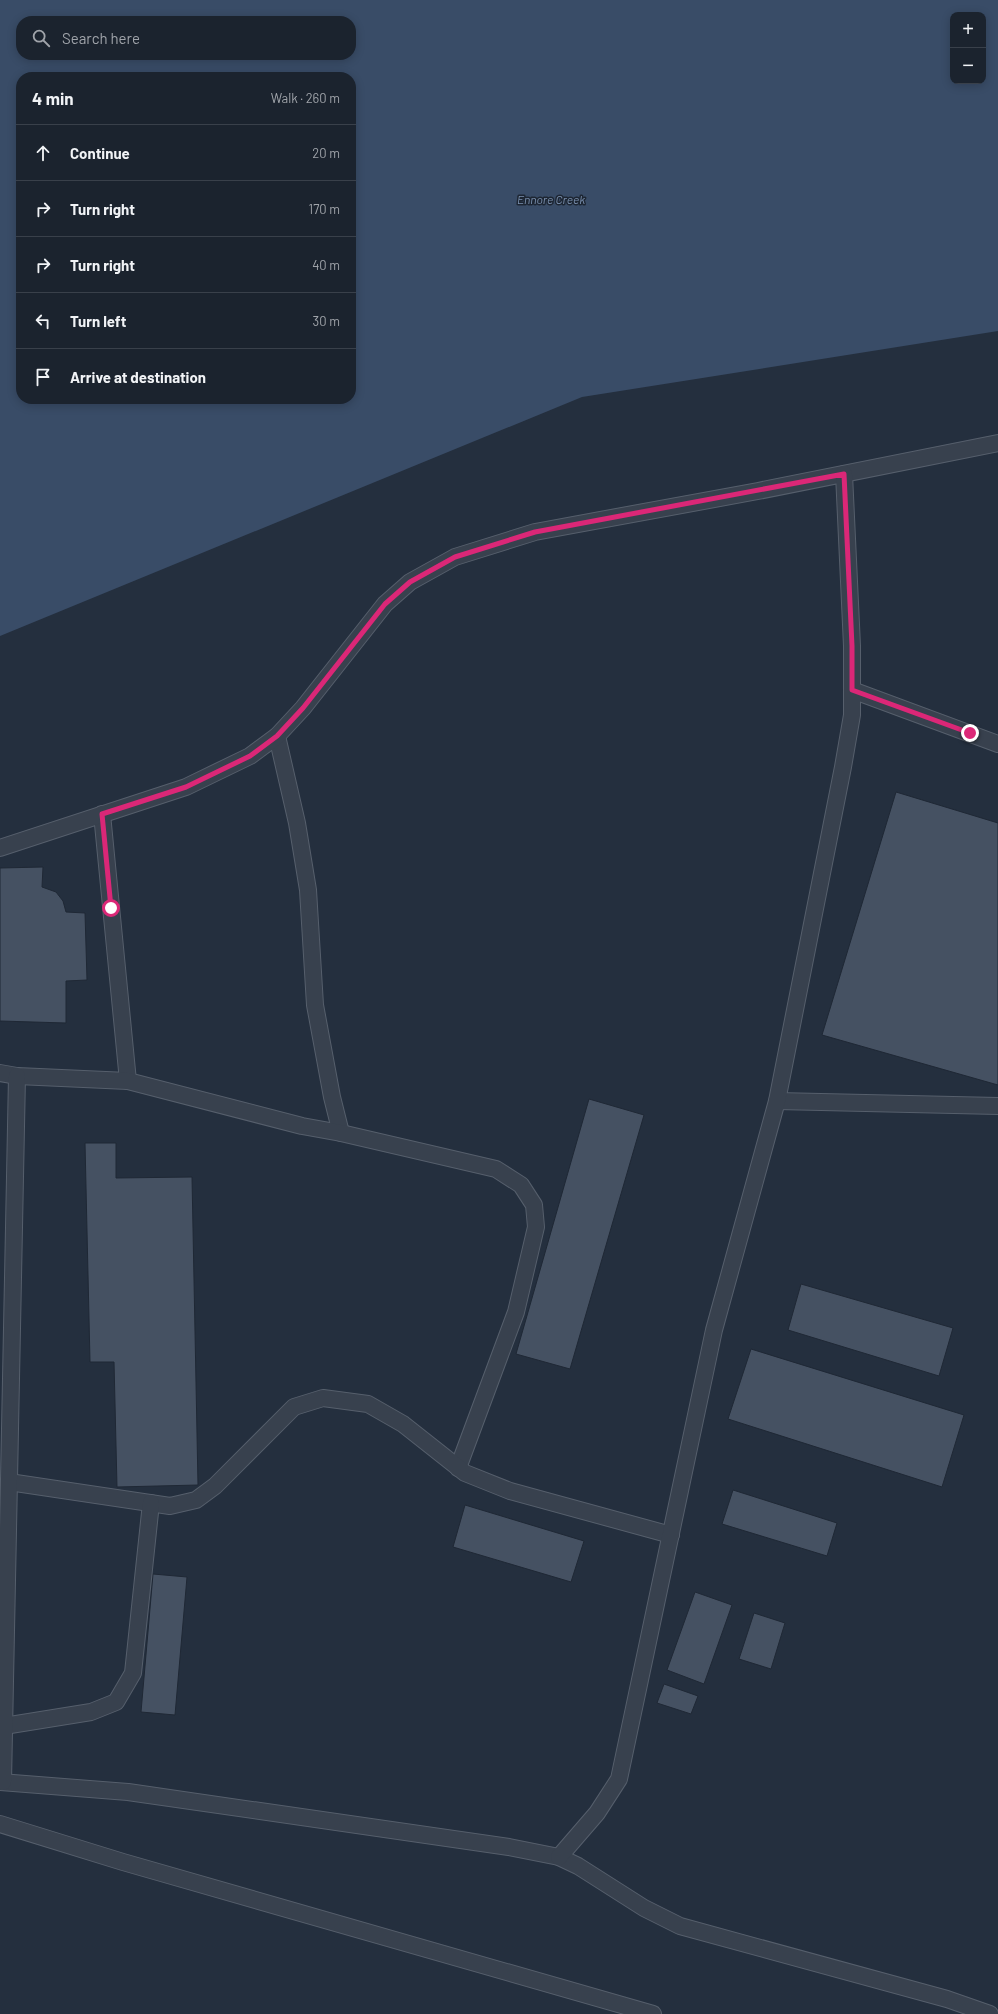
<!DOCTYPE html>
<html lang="en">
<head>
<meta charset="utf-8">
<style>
	:root { --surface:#1b232e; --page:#282f3a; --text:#f1f3f6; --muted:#a0a4aa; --line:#39404a }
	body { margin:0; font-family:Barlow,sans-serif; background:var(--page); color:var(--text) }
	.controls { position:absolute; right:12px; top:12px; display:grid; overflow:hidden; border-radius:8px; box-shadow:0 2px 10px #0003 }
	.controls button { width:36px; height:36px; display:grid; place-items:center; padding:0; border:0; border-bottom:1px solid var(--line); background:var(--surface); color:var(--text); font:20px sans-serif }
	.stop { position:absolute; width:12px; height:12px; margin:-9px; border:3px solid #db2777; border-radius:50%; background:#fff }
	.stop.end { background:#db2777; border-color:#fff; box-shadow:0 1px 4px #0008 }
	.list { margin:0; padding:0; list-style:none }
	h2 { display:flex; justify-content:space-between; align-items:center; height:52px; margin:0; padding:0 16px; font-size:17px }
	h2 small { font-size:13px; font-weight:400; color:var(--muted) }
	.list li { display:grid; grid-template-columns:26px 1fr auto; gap:12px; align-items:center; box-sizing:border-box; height:56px; padding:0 16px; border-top:1px solid var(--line) }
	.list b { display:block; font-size:15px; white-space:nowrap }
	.list em { font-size:13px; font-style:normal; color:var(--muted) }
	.icon { flex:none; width:22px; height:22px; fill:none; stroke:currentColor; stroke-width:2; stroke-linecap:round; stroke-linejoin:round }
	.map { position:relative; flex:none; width:998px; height:2014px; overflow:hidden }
	.search { position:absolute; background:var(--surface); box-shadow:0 2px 10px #0003; left:16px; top:16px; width:340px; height:44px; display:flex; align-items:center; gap:10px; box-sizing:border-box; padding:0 14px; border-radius:16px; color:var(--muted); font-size:15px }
	.panel { position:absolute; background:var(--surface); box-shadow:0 2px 10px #0003; left:16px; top:72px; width:340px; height:332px; border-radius:16px }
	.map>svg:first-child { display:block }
	.water { fill:#394c67; fill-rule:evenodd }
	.building { fill:#455162; stroke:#1f2835 }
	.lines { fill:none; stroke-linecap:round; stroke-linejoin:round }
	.lane-casing { stroke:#565f6c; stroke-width:18 }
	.lane { stroke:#38414e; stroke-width:16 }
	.route { stroke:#db2777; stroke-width:5 }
	.labels { text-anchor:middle; stroke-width:3; stroke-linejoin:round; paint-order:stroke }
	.water-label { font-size:12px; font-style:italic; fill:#7c92b1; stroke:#1d2633 }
</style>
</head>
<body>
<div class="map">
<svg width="998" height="2014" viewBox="0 0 998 2014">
	<rect width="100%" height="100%" fill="#242f3e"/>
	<!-- water -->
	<path class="water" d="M0,0H998V331L582,397L0,636ZM953,15H983V81H953ZM21,21H351V55H21ZM21,77H351V399H21Z"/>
	<!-- building -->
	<g class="building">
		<polygon points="896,792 998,823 998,1085 822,1035"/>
		<polygon points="43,867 42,887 56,892 63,901 66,912 85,913 87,980 66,981 66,1023 0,1021 0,868"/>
		<polygon points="589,1099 644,1115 570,1369 516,1354"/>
		<polygon points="85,1143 116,1143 116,1178 192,1177 198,1485 117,1487 114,1362 90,1362"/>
		<polygon points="801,1284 953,1328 939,1376 788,1330"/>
		<polygon points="751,1349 964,1415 942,1487 728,1419"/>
		<polygon points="733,1490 837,1523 827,1556 722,1524"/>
		<polygon points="465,1505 584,1541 571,1582 453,1547"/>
		<polygon points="153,1574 187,1577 175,1715 141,1712"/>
		<polygon points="695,1592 732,1605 704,1684 667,1670"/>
		<polygon points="754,1613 785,1623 771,1669 739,1659"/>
		<polygon points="664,1684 698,1696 691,1714 657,1703"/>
	</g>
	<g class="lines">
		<defs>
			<g id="lane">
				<polyline points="852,690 998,744"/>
				<polyline points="277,736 297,823 308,890 315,1005 332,1097 341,1133"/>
				<polyline points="102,814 128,1081"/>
				<polyline points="0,848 186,787 250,756 277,736 303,708 385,604 410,582 455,557 535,532 758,491 998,443"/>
				<polyline points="0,1073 17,1076 128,1081 302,1126 341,1133 496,1169 521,1185 534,1205 536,1227 516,1312 458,1468"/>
				<polyline points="777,1101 998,1106"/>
				<polyline points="9,1482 170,1506 196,1500 215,1486 294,1407 323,1398 368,1404 403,1424 465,1473 510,1491 671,1535"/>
				<polyline points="4,1726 91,1712 116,1702 133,1673 151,1503"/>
				<polyline points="0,1782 128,1792 509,1847 559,1857 578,1866 644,1908 680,1926 947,1999 990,2014"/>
				<polyline points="3,1782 17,1076"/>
				<polyline points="0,1824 123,1862 653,2014"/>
				<polyline points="559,1857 597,1813 619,1779 714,1330 777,1101 843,767 852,715 852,646 844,474"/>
			</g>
		</defs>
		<!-- lane casing -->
		<use href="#lane" class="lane-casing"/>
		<!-- lane -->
		<use href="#lane" class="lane"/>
	</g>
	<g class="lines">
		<!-- route -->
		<polyline class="route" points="111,908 102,814 186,787 250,756 277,736 303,708 385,604 410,582 455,557 535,532 844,474 852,646 852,690 970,733"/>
	</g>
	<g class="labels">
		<!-- water labels -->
		<g class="water-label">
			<text x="551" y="204">Ennore Creek</text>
		</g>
	</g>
</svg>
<div class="controls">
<button>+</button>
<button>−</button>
</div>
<div class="stop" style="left:111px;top:908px"></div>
<div class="stop end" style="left:970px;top:733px"></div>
<div class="search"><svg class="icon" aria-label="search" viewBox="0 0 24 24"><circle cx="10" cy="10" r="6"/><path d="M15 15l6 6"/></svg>Search here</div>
<section class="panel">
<h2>4 min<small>Walk · 260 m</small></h2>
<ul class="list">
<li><svg class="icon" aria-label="ahead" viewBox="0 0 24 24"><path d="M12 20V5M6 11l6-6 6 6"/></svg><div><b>Continue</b></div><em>20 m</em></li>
<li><svg class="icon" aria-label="right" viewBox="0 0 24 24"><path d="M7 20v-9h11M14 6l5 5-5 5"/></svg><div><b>Turn right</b></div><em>170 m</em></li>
<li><svg class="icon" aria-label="right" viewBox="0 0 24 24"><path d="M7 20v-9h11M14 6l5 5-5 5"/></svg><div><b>Turn right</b></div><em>40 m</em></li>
<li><svg class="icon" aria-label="left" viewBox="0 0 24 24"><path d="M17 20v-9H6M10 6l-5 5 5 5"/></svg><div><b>Turn left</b></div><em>30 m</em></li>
<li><svg class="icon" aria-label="arrive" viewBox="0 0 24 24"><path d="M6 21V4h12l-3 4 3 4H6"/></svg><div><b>Arrive at destination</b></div></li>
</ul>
</section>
</div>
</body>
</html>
